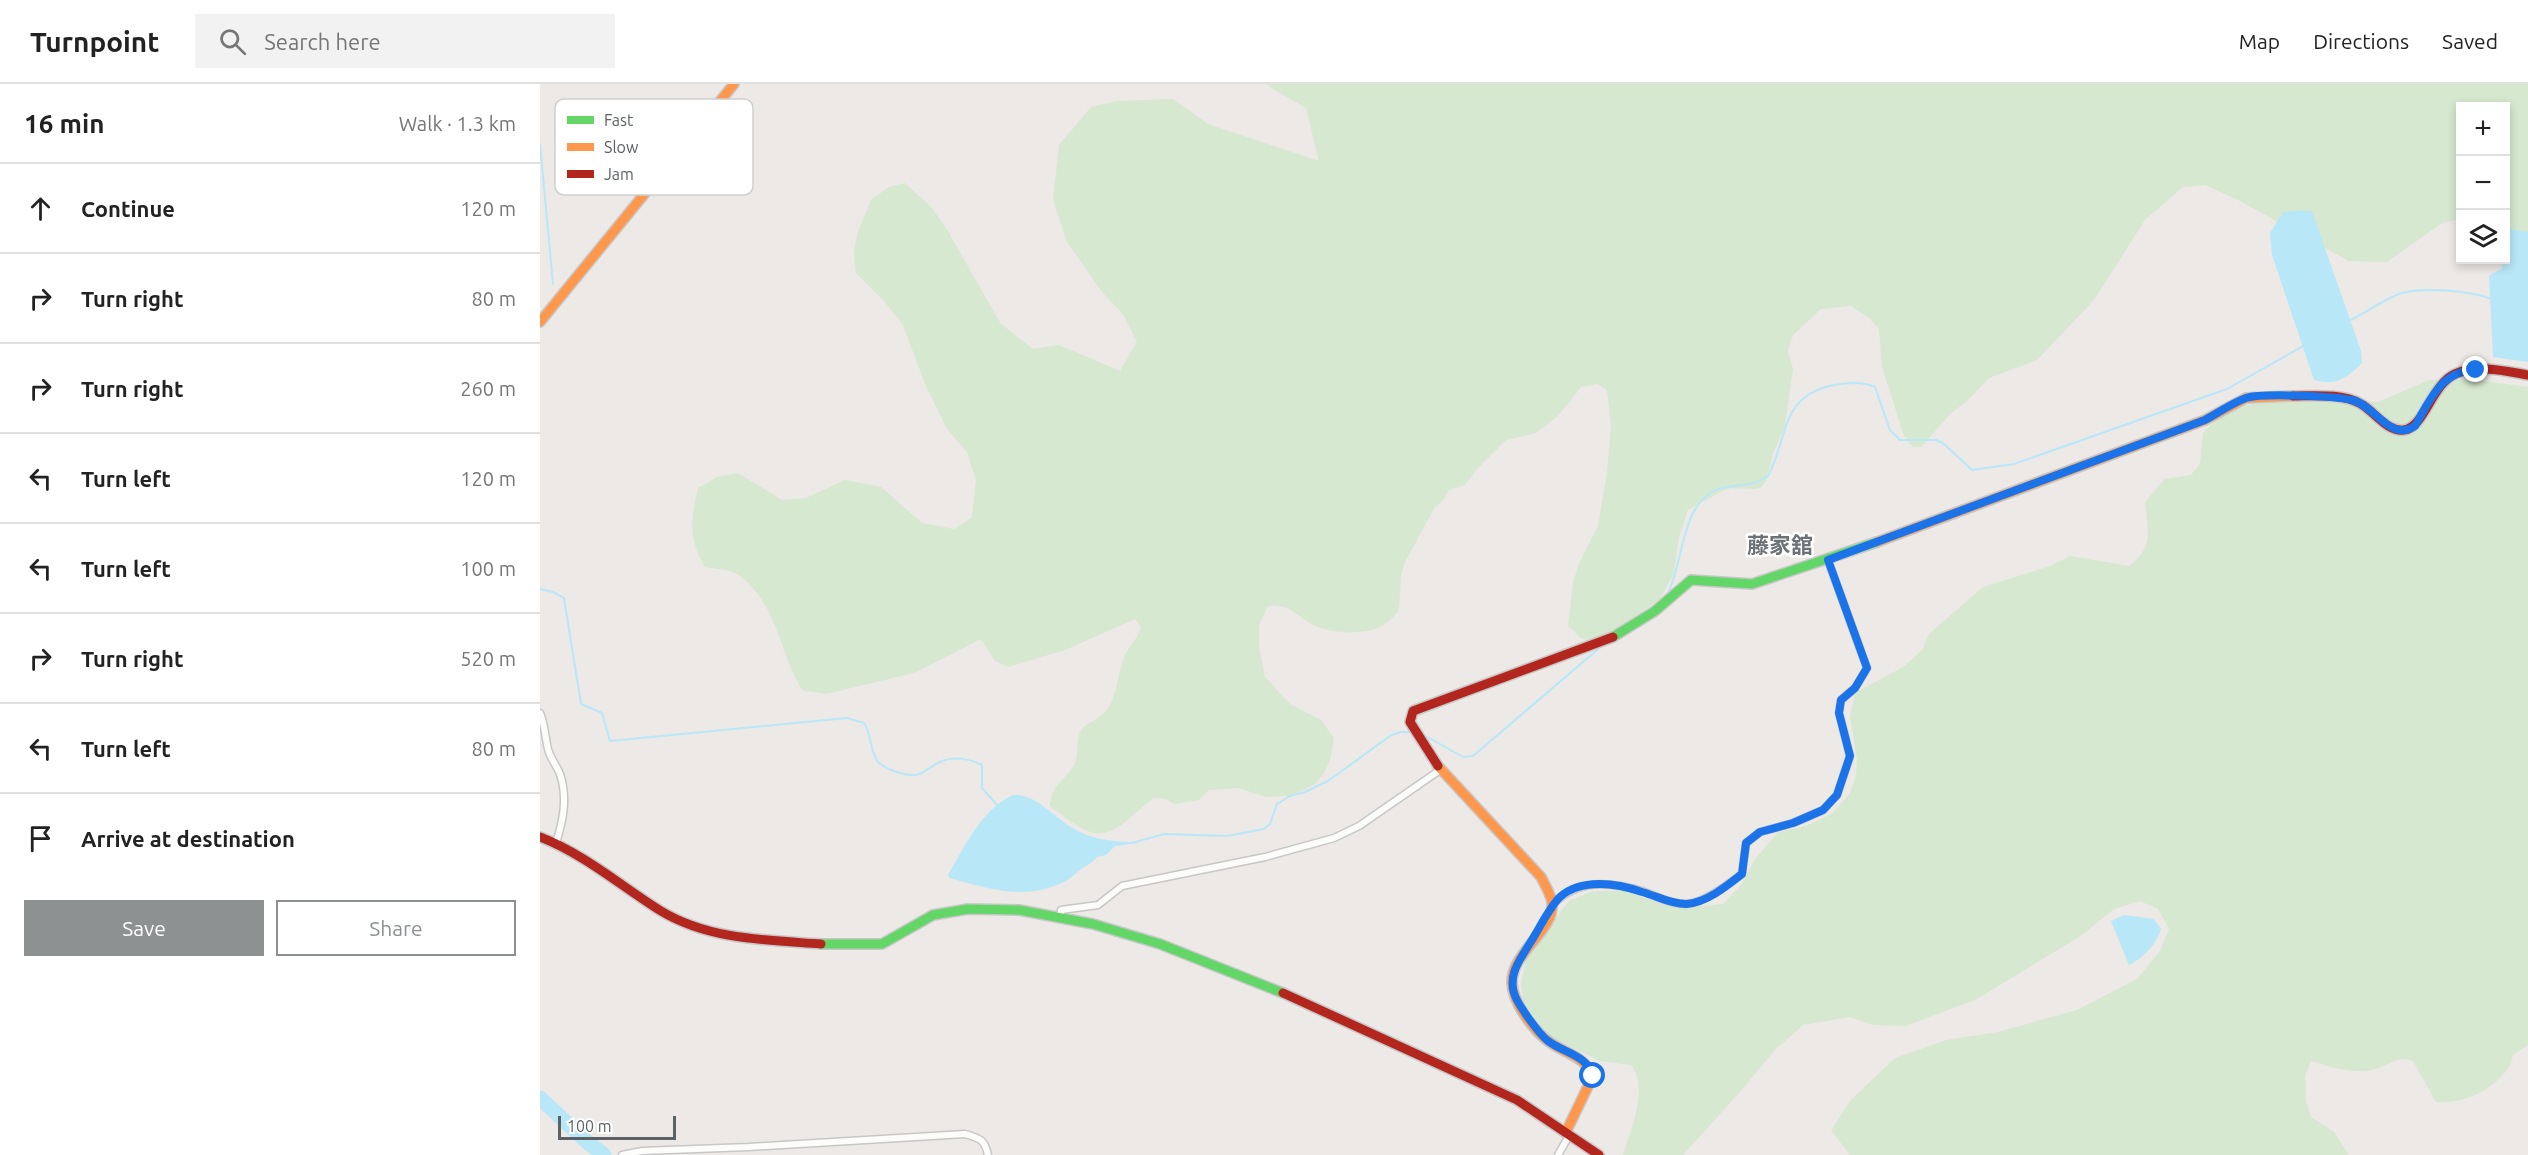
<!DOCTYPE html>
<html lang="en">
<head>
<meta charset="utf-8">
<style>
	:root { --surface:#fff; --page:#f2f2f2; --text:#222; --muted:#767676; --line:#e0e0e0; --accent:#8e9192 }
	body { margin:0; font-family:Ubuntu,"Noto Sans JP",sans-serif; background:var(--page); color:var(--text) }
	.controls { position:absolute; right:18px; top:18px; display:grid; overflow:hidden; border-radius:0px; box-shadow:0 3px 9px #0003 }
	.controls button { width:54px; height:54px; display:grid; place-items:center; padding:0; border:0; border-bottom:2px solid var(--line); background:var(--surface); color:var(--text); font:30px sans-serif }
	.scale { position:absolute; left:18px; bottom:15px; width:118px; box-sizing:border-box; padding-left:6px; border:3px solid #5b6165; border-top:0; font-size:16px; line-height:21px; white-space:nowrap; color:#5b6165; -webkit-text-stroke:4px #fff; paint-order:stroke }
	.stop { position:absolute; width:18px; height:18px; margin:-14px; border:4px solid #1a73e8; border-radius:50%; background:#fff }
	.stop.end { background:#1a73e8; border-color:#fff; box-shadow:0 2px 6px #0008 }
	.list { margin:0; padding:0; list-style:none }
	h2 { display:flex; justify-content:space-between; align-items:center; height:78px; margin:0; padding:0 24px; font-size:26px }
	h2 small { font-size:20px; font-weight:400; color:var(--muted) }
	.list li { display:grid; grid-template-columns:39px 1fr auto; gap:18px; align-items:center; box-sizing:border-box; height:90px; padding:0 24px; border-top:2px solid var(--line) }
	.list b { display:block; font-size:22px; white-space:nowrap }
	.list em { font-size:20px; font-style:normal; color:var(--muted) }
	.actions { display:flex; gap:12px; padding:18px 24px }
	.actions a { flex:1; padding:14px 0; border:2px solid var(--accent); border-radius:0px; text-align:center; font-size:21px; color:var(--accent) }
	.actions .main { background:var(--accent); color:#fff }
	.icon { flex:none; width:33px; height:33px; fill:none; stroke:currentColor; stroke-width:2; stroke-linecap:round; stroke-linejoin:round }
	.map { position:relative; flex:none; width:1988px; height:1071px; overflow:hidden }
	header { display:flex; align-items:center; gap:36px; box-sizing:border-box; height:84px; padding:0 30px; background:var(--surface); border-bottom:2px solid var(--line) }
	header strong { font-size:28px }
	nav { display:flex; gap:33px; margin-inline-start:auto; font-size:21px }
	.search { width:420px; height:54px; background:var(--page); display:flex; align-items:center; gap:15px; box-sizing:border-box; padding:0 21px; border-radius:0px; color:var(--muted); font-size:22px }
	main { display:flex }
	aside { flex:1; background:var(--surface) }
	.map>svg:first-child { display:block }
	.green { fill:#d6e8cf }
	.water { fill:#b8e7f8 }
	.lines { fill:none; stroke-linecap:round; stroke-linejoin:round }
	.stream { stroke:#b8e7f8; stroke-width:2 }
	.river { stroke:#b8e7f8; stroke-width:15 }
	.street-casing { stroke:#c7c7c7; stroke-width:9 }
	.fast-casing { stroke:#c7c7c7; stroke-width:12 }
	.slow-casing { stroke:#c7c7c7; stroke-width:12 }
	.jam-casing { stroke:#c7c7c7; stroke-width:12 }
	.street { stroke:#fcfcfb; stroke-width:6 }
	.fast { stroke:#63d668; stroke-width:9 }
	.slow { stroke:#ff974d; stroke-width:9 }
	.jam { stroke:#b3261e; stroke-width:9 }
	.route { stroke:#1a73e8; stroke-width:8 }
	.labels { text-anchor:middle; stroke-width:5; stroke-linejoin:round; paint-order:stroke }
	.quarter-label { font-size:22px; font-weight:bold; fill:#6c7377; stroke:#fff }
	.key { fill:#fff; stroke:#ced0d1; stroke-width:1.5 }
	.key-label { font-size:16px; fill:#5b6165 }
</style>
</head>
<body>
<header>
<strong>Turnpoint</strong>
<div class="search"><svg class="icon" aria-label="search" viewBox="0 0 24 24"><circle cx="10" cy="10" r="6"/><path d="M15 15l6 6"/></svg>Search here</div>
<nav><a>Map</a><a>Directions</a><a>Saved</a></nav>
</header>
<main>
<aside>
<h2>16 min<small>Walk · 1.3 km</small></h2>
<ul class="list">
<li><svg class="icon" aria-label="ahead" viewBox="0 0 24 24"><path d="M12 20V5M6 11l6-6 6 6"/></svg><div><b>Continue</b></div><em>120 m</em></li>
<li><svg class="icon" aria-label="right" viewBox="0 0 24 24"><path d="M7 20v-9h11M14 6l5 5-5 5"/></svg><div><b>Turn right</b></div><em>80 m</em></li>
<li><svg class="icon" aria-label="right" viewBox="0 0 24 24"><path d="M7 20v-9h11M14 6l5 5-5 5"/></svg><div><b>Turn right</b></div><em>260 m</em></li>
<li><svg class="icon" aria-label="left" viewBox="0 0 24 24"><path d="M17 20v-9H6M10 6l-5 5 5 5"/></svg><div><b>Turn left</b></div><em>120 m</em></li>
<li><svg class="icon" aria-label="left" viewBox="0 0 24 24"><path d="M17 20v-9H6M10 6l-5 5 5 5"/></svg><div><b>Turn left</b></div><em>100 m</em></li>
<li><svg class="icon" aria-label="right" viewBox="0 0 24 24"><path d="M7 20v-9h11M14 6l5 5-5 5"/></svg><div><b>Turn right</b></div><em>520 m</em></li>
<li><svg class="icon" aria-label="left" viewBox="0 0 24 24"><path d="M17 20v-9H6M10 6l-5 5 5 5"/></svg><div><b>Turn left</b></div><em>80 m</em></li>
<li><svg class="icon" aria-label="arrive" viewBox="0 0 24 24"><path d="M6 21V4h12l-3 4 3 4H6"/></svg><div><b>Arrive at destination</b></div></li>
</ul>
<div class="actions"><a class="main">Save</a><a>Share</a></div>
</aside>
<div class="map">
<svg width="1988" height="1071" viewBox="0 0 1988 1071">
	<rect width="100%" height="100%" fill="#ece9e6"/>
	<!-- green -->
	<g class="green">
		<path d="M725,0H1988V156L1966,151V22H1920V135L1902,139L1847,178L1809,177L1698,116L1665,101L1643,103L1605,136L1554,216L1497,276L1449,294L1426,318L1411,329L1381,363H1373L1364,352L1342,283L1339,245L1328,233L1311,222L1281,225L1253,251L1248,267L1253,285L1245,341L1234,367L1226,397L1220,404L1214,405L1191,404L1184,406L1148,426L1139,452L1134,489L1120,515L1085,539L1055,556L1042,555L1028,542L1033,498L1040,477L1058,442L1067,389L1071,342L1067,306L1058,300L1041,303L1018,332L996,349L966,356L937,385L925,401L909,406L903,416L895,423L865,478L861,491L859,526C854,533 846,541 838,544C820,551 790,549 773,541C754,531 752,520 728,522L719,541V563L725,593L750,620L781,636L794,654L790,676L784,689L776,699L764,706L749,712L726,713L699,704L669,706L659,716L634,720L626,715L613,714C566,755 563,764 510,722C511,702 522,699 533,683C540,673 535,659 540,648C545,639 555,637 562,631C579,615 576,591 585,571C590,561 598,555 601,543L595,535L525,566L468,583L455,577L441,555L374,589L286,610L262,606C239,568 237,517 197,490C189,485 175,485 165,483C148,454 151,437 158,404L177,393L198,389L242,416L266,414L305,396L341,403L382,439L414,445L432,433L436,396L427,368L407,345L385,300L363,241L343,216L316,189L314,167L318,148L331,116L349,103L365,99L392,124L406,144L461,240L493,265L519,261L580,287L597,258L583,230L562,208L527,158L513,116L519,61L551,23L577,17L633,15L668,40L779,77L766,24Z"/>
		<path d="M1889,296H1936L1988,303V961C1983,964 1976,968 1973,972C1971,975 1972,979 1970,981C1955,1006 1924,1020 1896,1018L1873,977C1856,971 1847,983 1832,986C1813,990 1790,983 1771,977L1765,992L1766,1017L1771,1033L1794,1048L1809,1071H1310L1291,1046L1311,1016L1355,974L1406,956L1458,948L1537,926L1597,895L1620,867L1629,845L1618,825L1600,817L1574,825L1542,851L1437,915L1366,942L1333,941L1310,933L1263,941L1235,966L1199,1009L1143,1071H1083C1090,1046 1110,1004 1091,981L1060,977L1011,953L996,942L985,928L981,900L987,870L1029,817L1053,807H1085L1120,819L1155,823L1183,820L1201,801L1215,775L1238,748L1266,742L1293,729L1310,709L1316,691L1317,676L1310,633L1315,609L1363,583L1382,566L1389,550L1443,503L1510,482L1530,472L1589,482C1614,463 1608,447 1605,418L1625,395L1651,391L1660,380L1663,349L1675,336L1705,322L1736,314L1838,318Z"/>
	</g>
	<!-- water -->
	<g class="water">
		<path d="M1757,127H1772L1821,267L1822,279C1807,294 1797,302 1774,296L1732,171L1730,149L1743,128Z"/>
		<polygon points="1969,145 1988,148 1988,278 1953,273 1949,192 1962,184"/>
		<path d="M473,711C500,711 515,736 538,747C556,757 577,757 598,759L575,762L566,771L557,773C552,779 549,780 543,784C536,788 531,795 524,798C485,817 449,805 410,794L408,791C425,762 441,726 473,711Z"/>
		<path d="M1584,831L1614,835L1621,845C1616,861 1603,874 1589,881L1571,837Z"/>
	</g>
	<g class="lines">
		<!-- stream -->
		<g class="stream">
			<polyline points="0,60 13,200"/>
			<path d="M1809,237C1826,228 1842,217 1859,210C1880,202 1931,207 1952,215"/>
			<path d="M0,505L13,508L24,514L41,620L62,629L70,657L307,634L324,639C332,651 329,665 338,678C342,682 349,685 354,687C383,697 380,687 402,677C414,672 431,675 442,681V704L458,722"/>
			<path d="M1127,511C1144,479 1140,427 1172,408C1189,398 1209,406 1228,392C1249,353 1239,312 1294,301C1307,299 1322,297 1335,303L1350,346L1360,356H1396L1403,359L1432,386L1474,380L1687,305L1765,261"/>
			<polyline points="880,649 923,673 933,672 1064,560"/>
			<polyline points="592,759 624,750 687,752 724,745 730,740 737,720 750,712 765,708 788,697 850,652 860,648 872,648"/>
		</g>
		<!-- river -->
		<polyline class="river" points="0,1014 46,1057 64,1071"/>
		<defs>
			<g id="street">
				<path d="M0,629C5,641 5,653 8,665C10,674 17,682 20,690C28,714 23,737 16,759"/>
				<path d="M1012,821C1038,795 1068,797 1102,807C1117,812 1129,820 1146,820C1164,819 1187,801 1202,790L1206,759L1220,748L1253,739L1283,726L1297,711L1310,672L1299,629L1301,616L1315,604L1327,584L1288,476"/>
				<polyline points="520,833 521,826 558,821 582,802 725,773 794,754 819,742 900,686"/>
				<path d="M82,1071L102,1067L209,1063L425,1050C440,1054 445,1056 448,1071"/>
				<polyline points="1018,1071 1030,1050"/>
			</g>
			<g id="fast">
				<polyline points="1073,553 1115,527 1151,496 1212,500 1337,458"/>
				<polyline points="281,860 342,860 393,831 428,825 479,826 553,840 620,860 743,909"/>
			</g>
			<g id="slow">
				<polyline points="0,238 194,0"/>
				<polyline points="1337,458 1665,336 1706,314 1753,312"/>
				<path d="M898,682L1001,793C1005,801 1010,809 1012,818C1016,846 971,868 972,899C973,919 994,948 1011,959C1027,970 1045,973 1053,992L1026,1048"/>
			</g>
			<g id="jam">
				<path d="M1753,312C1773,312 1803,309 1821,320C1835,328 1847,348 1864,346C1884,344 1892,300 1915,290C1937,280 1965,287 1988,291"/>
				<polyline points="898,682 870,638 873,627 1073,553"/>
				<path d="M0,753C44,770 81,802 121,827C169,856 227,856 281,860"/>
				<polyline points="743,909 977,1016 1059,1071"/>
			</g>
		</defs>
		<!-- street casing -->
		<use href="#street" class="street-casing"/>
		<!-- fast casing -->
		<use href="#fast" class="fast-casing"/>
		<!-- slow casing -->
		<use href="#slow" class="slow-casing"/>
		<!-- jam casing -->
		<use href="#jam" class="jam-casing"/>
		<!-- street -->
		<use href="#street" class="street"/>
		<!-- fast -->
		<use href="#fast" class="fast"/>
		<!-- slow -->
		<use href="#slow" class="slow"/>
		<!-- jam -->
		<use href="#jam" class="jam"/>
	</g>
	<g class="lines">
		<!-- route -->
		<path class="route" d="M1053,992C1047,971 1024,969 1008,957C999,950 977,920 974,909C968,890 981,874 990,859C998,847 1010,822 1020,813C1041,794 1077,799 1102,808C1117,812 1130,820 1146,820C1166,819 1187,802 1202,790L1206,759L1220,748L1253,739L1283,726L1297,711L1310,672L1299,629L1301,616L1315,604L1327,584L1288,476L1665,336C1678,329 1692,319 1706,314C1722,309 1794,312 1812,316C1835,321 1850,359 1875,342C1890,316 1902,286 1936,286"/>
	</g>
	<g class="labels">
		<!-- quarter labels -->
		<g class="quarter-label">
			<text x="1240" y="469">藤家舘</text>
		</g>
	</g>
	<!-- legend -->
	<rect x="15" y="15" width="198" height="96" rx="9" class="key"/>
	<rect x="27" y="32" width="27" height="8" fill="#63d668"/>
	<rect x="27" y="59" width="27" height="8" fill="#ff974d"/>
	<rect x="27" y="86" width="27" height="8" fill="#b3261e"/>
	<g class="key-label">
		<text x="64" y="42">Fast</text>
		<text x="64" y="69">Slow</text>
		<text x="64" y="96">Jam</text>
	</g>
</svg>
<div class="controls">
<button>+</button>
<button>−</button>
<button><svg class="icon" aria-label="layers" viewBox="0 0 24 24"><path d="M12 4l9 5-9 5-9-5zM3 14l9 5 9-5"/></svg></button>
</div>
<div class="scale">100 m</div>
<div class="stop" style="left:1053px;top:992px"></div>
<div class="stop end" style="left:1936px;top:286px"></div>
</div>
</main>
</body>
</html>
